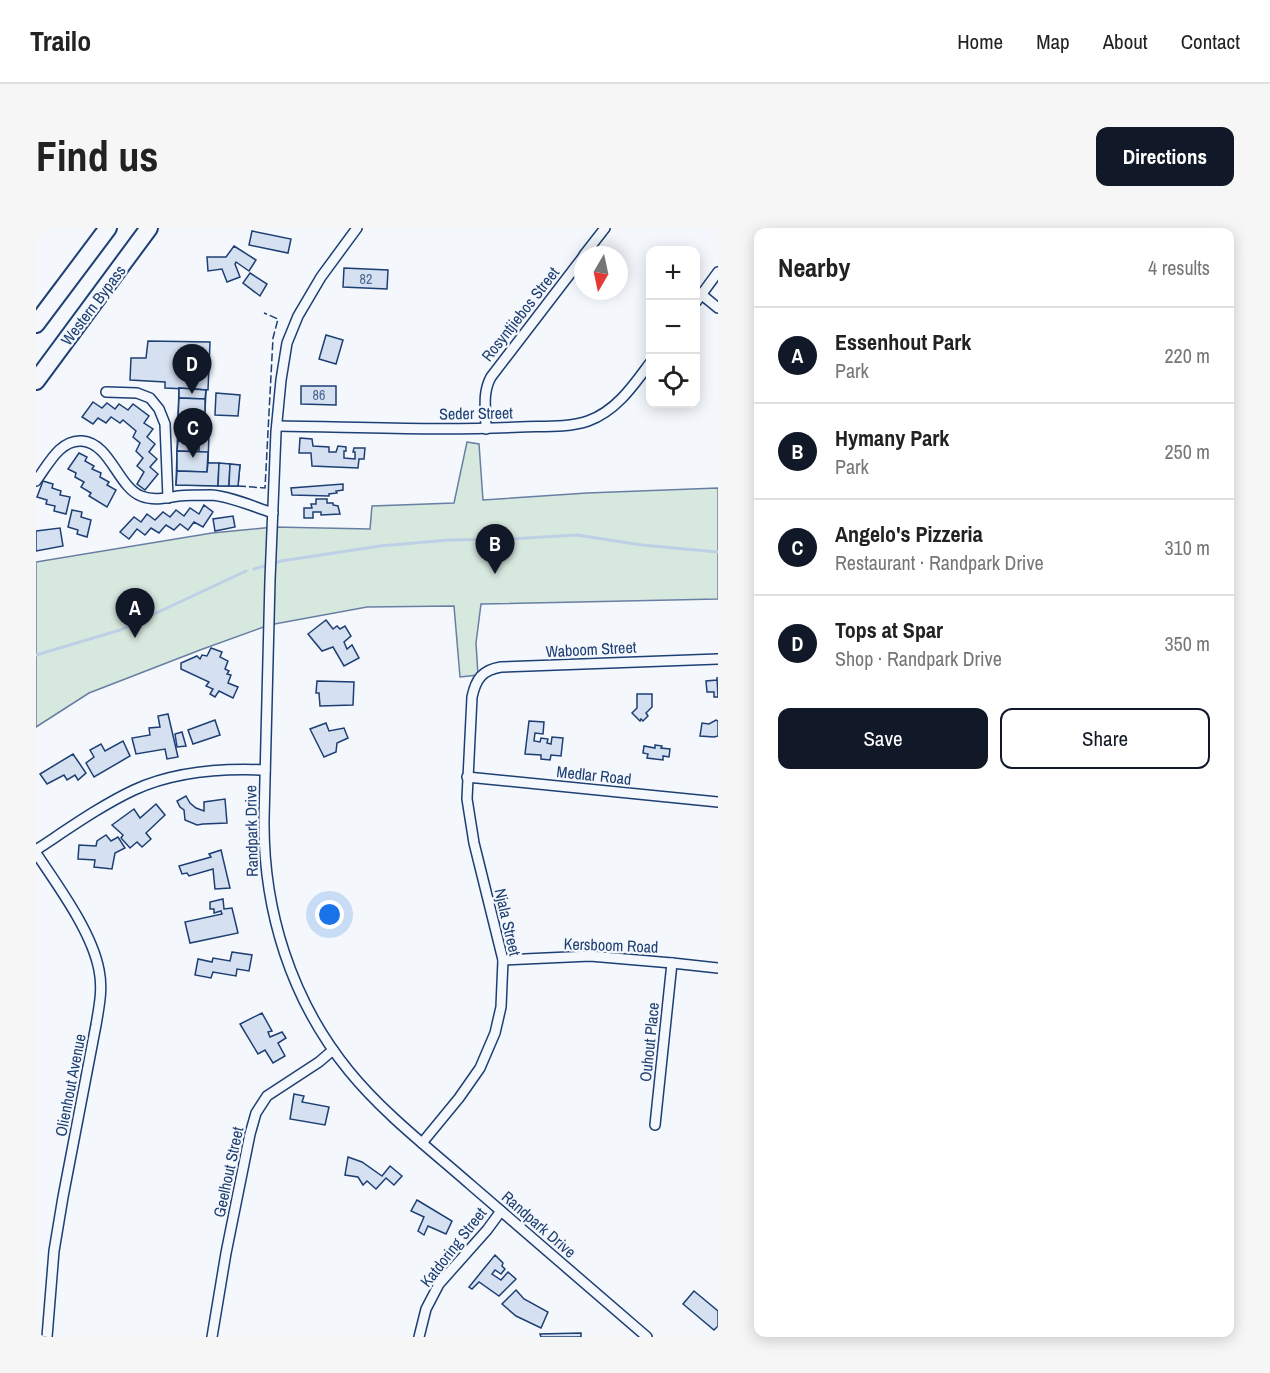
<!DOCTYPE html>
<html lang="en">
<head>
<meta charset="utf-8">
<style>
	:root { --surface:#fff; --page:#f6f6f6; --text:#222; --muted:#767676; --line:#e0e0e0; --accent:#111827 }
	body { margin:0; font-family:"Archivo Narrow",sans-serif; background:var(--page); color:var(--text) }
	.controls { position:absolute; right:18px; top:18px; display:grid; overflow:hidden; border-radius:12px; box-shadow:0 3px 15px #0003 }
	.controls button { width:54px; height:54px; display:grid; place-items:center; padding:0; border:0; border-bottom:2px solid var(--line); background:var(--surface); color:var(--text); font:30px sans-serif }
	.compass { position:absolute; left:538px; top:18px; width:54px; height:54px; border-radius:50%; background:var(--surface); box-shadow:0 3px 15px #0003; rotate:189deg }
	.you { position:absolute; left:294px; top:687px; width:21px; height:21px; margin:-15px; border:4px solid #fff; border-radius:50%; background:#1a73e8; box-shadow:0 0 0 9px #1a73e833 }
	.badge { display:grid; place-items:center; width:39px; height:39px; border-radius:50%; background:var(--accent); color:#fff; font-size:20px; font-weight:700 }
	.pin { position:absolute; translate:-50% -50px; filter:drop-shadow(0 2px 3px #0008) }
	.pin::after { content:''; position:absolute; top:32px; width:21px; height:18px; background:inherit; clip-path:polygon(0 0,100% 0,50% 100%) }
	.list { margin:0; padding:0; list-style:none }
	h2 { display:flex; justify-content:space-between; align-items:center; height:78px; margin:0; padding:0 24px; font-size:26px }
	h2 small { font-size:20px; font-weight:400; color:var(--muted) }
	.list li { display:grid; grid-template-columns:39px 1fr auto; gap:18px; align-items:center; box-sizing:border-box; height:96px; padding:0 24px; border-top:2px solid var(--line) }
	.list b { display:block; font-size:22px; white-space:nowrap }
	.list p { margin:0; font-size:20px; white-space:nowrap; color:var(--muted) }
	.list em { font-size:20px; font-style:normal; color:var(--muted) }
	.actions { display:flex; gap:12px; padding:18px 24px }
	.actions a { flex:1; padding:14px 0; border:2px solid var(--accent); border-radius:12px; text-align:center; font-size:21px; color:var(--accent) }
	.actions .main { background:var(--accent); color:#fff }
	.icon { flex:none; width:33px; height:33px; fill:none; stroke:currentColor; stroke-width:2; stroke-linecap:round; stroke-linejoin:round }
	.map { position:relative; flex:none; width:682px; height:1109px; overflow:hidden; border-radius:12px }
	header { display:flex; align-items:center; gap:36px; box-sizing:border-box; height:84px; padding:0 30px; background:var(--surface); border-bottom:2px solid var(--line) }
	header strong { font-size:28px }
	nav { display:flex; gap:33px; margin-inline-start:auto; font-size:21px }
	.intro { display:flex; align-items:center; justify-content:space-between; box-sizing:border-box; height:144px; padding:0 36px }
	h1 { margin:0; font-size:42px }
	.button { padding:15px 27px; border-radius:12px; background:var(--accent); color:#fff; font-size:21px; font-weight:700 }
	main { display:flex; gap:36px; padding:0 36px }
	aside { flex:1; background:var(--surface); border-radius:12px; box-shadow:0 3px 15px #0003 }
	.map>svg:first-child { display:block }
	.green { fill:#d7e8df; stroke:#687fa3; stroke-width:1.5 }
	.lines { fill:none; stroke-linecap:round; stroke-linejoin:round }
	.stream { stroke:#bed0e5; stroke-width:3 }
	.building { fill:#d5e0f0; stroke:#1d3f73; stroke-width:1.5 }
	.street-casing { stroke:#1d3f73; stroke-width:12 }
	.highway-casing { stroke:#1d3f73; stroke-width:20 }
	.street { stroke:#f4f7fb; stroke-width:9 }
	.highway { stroke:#f4f7fb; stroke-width:16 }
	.fence { stroke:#1d3f73; stroke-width:1.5; stroke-dasharray:8 3; stroke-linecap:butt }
	.labels { text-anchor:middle; stroke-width:4.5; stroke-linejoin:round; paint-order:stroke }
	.number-label { font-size:14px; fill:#4b6792 }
	.street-label { font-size:16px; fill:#1d3f73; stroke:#f4f7fb }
</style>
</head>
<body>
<header>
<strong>Trailo</strong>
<nav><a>Home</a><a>Map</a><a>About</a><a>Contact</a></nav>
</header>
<div class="intro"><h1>Find us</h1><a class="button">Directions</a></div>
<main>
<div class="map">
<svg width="682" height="1109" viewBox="0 0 682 1109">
	<rect width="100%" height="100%" fill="#f4f7fb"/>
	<!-- green -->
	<polygon class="green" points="431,214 443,216 447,272 551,265 682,260 682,371 445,376 440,415 442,447 424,449 418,378 331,379 233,397 164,422 53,465 0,499 0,334 176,305 238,299 334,301 336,278 418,275"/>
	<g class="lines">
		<!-- stream -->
		<g class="stream">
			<polyline points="218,341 245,333 344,318 413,312 473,311 541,307 606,317 682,324"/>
			<polyline points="0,427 84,402 210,343"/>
		</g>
	</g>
	<!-- building -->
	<g class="building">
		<polygon points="216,3 255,11 252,25 213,17"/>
		<polygon points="198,18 220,32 213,43 200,34 199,36 204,49 191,54 186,41 172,43 171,29 190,29"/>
		<polygon points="308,40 352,42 351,61 307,59"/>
		<polygon points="214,45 231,56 224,68 207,55"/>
		<polygon points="290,107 307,112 300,136 283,131"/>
		<polygon points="112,113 174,114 172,162 129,160 129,154 94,152 95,130 110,130"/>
		<polygon points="265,158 300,158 300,177 265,176"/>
		<polygon points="143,160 170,162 168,204 173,205 172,235 204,237 202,258 140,257"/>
		<polygon points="143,160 170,162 169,171 143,170"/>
		<polygon points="180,165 204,167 202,188 179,187"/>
		<polygon points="143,170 169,171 169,191 142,190"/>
		<polygon points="57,174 66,180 71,175 79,181 83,176 92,182 97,176 113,188 108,195 117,201 111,209 119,216 113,224 121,231 114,239 122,246 109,262 101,256 108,244 101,238 107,230 100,223 104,215 97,209 100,203 87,192 84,195 75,189 70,195 62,190 57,196 46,189"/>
		<polygon points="142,190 169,191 168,204 142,203"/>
		<polygon points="142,203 163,204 163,214 142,213"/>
		<polygon points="264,210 276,211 277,218 293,219 293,224 300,224 302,218 310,219 310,223 308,223 308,230 319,231 319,224 317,224 318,220 329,220 328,231 323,231 322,240 276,238 275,225 263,225"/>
		<polygon points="142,213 163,214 163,224 141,223"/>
		<polygon points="141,223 172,224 171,244 141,243"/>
		<polygon points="43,225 51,229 49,233 58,238 56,241 65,245 64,249 73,254 71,257 80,262 71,279 53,268 55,265 45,259 48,254 39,249 40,245 32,241"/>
		<polygon points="172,235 183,235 182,258 140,257 141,243 171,244"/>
		<polygon points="183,235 194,236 193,258 182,258"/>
		<polygon points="194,236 204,237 202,258 193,258"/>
		<polygon points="7,253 17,256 16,260 25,263 24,267 34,269 30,286 18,283 19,278 10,276 11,272 1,269"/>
		<polygon points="307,256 307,262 300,263 301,265 293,266 293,268 256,267 255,260"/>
		<polygon points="280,271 291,271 291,275 297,275 297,277 302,278 304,286 285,287 285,284 277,284 277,290 268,290 268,280 276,280 275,276 280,276"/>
		<polygon points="168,277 177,284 167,299 158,294 152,302 144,296 138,302 130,297 123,305 115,300 109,307 101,301 93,311 84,304 98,289 105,294 111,286 119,292 127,284 134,289 140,282 148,288 154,280 163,286"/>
		<polygon points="36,282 46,284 45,289 55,292 51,309 41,306 42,302 32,299"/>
		<polygon points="197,288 199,299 179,303 177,291"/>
		<polygon points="24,300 27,318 0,323 0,303"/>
		<polygon points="290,392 297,401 301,398 304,401 309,398 315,408 308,414 311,421 316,417 323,430 308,438 297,419 286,423 272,406"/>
		<polygon points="175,420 186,424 184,429 192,433 189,441 193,443 191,446 195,447 192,455 202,459 197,470 183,463 179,469 174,466 177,461 170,458 173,454 145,441 145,435 161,428 164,431 166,427 171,428"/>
		<polygon points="681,449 682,469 678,469 678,464 671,464 670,453 681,452"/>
		<polygon points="281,453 318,454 317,477 284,478 283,465 280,465"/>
		<polygon points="601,466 616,466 616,479 610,485 612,488 607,493 605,491 604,493 596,485 601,480"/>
		<polygon points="132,486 142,529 131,531 129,521 100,526 96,510 114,507 113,500 124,499 122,488"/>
		<polygon points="179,492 184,507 157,516 152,502"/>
		<polygon points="680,492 682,493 682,508 678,509 664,508 666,495 673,496"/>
		<polygon points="493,493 508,494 507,506 499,505 498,513 504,514 505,510 512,511 511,515 515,516 516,509 527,510 525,528 515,527 514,532 505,531 505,527 489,526"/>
		<polygon points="290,495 293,503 308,500 312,510 301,515 300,524 288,529 274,501"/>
		<polygon points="146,504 150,518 141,519 139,506"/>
		<polygon points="87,513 94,528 58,549 50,535 58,529 54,522 65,516 69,523"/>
		<polygon points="619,517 626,518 625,520 634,521 633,529 627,528 627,532 611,530 612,526 607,525 608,518 619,520"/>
		<polygon points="37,526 50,545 42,552 39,547 31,552 28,547 11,556 4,546"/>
		<polygon points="150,568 154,575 160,580 168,583 168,574 189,571 191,595 167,596 161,597 149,592 148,582 144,579 141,573"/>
		<polygon points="120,576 129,587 110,605 115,611 106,619 101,614 94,620 85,610 87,607 76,597 98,581 104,590"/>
		<polygon points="70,607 75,613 82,609 89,620 79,625 76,641 58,639 59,632 42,631 43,617 60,618 61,613"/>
		<polygon points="185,622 194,660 179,661 177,641 153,648 151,645 146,646 143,638 175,629 173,626"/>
		<polygon points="187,671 188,681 196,680 202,705 154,715 149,694 186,686 185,683 178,685 178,681 174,681 174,674"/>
		<polygon points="196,724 216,727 213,743 201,741 200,748 177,744 175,750 159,747 162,731 176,734 177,730 194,733"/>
		<polygon points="226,785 236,803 232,804 234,809 246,804 250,810 242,815 249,828 237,835 229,822 222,826 204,796"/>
		<polygon points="258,866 268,868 266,874 293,879 289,897 254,891"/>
		<polygon points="312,929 326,934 346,948 354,938 366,948 358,957 350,950 340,961 331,953 327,957 322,949 309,947"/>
		<polygon points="381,972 416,993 410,1006 392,998 388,1007 382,1003 388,989 375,983"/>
		<polygon points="459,1027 467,1035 466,1038 469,1041 465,1046 459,1042 456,1046 465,1052 472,1044 480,1051 463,1068 443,1054 436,1061 433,1059"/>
		<polygon points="480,1062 488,1071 512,1084 505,1100 480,1088 466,1076"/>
		<polygon points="658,1063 682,1083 682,1098 678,1102 647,1076"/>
		<polygon points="545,1105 545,1109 505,1109 504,1106"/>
	</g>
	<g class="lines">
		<defs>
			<g id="street">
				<path d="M321,0L285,49L262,88L251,115L245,152L240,204L234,352L228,591C227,682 255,772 313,843C348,886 394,921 436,958C494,1008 552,1058 611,1109"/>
				<polyline points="548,27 569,0"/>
				<polyline points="665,66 682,80"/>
				<polyline points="660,74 682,44"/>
				<polyline points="70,164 101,165 114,170 123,181 129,196 132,270"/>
				<path d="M241,198C322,199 403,203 484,199C504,198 532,200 552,193C580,183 597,158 614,135"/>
				<path d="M450,201C450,183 446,165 455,149L547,29"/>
				<path d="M0,253C12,237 24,211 46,213C74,215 82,259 105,268C117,273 130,270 142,268C153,267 164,267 175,267C194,268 218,279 237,285"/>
				<polyline points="431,549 682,574"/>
				<path d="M0,622C32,601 64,578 98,562C139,543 185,540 229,542"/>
				<path d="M0,625C22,658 56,704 63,742C67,761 63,779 60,797L27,969L18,1023L11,1109"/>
				<polyline points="467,732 554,728 636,735 682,740"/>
				<polyline points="619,897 636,735"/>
				<path d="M386,915L423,870L444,840L459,805L465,779L467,732L438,615L431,571L436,469C440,451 446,442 465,439L682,431"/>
				<polyline points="176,1109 190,1025 214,906 220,885 231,868 283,834 297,822"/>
				<polyline points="383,1109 390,1081 403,1056 451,1002 465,983"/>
			</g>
			<g id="highway">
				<polyline points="0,96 72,0"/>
				<polyline points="0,153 113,0"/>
			</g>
		</defs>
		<!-- street casing -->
		<use href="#street" class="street-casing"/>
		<!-- highway casing -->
		<use href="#highway" class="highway-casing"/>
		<!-- street -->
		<use href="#street" class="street"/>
		<!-- highway -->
		<use href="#highway" class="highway"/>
		<!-- fence -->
		<polyline class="fence" points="202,258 229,260 237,110 242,91 228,85"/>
	</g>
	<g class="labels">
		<!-- number labels -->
		<g class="number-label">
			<text x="330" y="56">82</text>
			<text x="283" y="172">86</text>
		</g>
		<!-- street labels -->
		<g class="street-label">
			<text transform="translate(57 77) rotate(-53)" y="6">Western Bypass</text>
			<text transform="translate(484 86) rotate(-52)" y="6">Rosyntjiebos Street</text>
			<text transform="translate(440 185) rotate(-1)" y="6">Seder Street</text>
			<text transform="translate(555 421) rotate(-3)" y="6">Waboom Street</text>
			<text transform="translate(558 547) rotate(6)" y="6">Medlar Road</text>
			<text transform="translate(215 603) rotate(-91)" y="6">Randpark Drive</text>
			<text transform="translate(472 694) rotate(77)" y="6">Njala Street</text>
			<text transform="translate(575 717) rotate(2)" y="6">Kersboom Road</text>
			<text transform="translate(613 814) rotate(-84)" y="6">Ouhout Place</text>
			<text transform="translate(34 857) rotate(-79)" y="6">Olienhout Avenue</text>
			<text transform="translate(192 944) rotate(-78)" y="6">Geelhout Street</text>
			<text transform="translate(503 996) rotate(41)" y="6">Randpark Drive</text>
			<text transform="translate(417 1019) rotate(-52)" y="6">Katdoring Street</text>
		</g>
	</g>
</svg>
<div class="controls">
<button>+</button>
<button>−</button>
<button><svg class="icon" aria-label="locate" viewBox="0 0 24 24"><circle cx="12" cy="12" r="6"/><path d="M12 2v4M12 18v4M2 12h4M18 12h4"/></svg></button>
</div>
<svg class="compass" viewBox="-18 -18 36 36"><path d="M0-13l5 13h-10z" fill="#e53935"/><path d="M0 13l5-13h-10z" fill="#767676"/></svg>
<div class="you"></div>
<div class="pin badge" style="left:99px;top:410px">A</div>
<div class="pin badge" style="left:459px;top:346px">B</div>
<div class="pin badge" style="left:157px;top:230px">C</div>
<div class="pin badge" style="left:156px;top:166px">D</div>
</div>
<aside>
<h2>Nearby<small>4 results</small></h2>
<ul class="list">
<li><span class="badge">A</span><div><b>Essenhout Park</b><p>Park</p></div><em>220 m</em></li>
<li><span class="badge">B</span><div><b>Hymany Park</b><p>Park</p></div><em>250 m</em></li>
<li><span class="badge">C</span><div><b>Angelo's Pizzeria</b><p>Restaurant · Randpark Drive</p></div><em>310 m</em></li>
<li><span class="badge">D</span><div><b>Tops at Spar</b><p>Shop · Randpark Drive</p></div><em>350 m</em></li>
</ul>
<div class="actions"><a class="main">Save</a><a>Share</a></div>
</aside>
</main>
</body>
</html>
